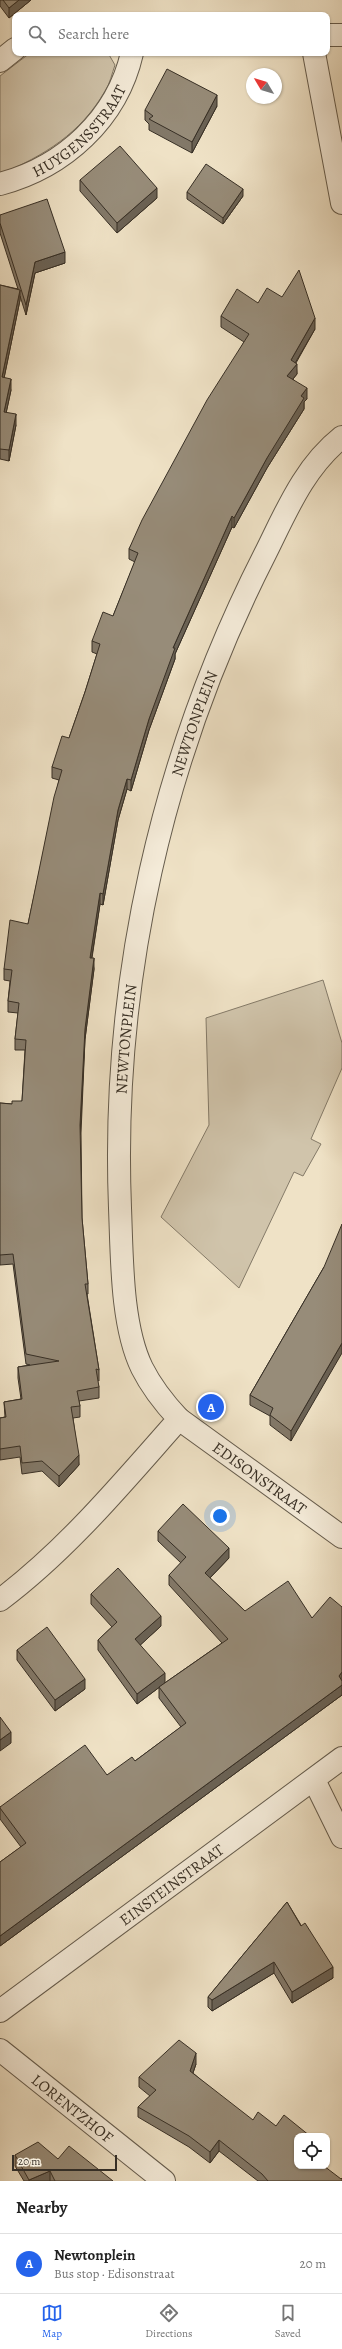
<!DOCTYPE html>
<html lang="en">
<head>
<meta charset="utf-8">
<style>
	:root { --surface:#fff; --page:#f6f6f6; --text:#222; --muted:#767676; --line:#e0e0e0; --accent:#2563eb }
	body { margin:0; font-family:Alegreya,serif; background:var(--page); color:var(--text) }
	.controls { position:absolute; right:12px; bottom:12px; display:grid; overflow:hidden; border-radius:8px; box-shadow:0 1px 3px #0004 }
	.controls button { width:36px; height:36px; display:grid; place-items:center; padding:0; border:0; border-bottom:1px solid var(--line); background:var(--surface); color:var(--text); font:20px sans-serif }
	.compass { position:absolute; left:246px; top:68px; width:36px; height:36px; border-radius:50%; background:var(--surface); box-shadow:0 1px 3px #0004; rotate:308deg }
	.scale { position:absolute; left:12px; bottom:10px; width:105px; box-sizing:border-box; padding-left:4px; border:2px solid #372f25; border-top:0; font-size:11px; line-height:14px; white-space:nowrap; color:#372f25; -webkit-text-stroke:3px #f5ecda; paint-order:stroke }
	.you { position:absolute; left:220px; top:1516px; width:14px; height:14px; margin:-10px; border:3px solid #fff; border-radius:50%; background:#1a73e8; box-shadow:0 0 0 6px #1a73e833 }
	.badge { display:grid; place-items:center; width:26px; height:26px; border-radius:50%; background:var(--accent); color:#fff; font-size:13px; font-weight:700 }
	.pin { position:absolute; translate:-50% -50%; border:2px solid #fff; box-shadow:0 1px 4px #0006 }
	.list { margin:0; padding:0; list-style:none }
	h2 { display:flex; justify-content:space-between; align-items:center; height:52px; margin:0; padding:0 16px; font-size:17px }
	h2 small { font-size:13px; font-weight:400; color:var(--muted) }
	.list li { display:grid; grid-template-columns:26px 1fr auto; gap:12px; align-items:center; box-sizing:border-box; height:60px; padding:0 16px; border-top:1px solid var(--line) }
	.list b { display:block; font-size:15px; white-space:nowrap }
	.list p { margin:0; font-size:13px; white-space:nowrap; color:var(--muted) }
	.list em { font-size:13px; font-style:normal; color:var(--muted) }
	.icon { flex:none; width:22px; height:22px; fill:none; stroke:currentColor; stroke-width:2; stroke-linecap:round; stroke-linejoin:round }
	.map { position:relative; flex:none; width:342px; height:2181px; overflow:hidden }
	.search { position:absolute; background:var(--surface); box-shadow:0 1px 3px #0004; left:12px; right:12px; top:12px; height:44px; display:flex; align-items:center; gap:10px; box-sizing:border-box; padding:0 14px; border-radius:8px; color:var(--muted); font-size:15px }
	.sheet { height:112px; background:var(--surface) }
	nav { display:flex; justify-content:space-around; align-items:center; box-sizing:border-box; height:56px; border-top:1px solid var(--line); background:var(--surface); font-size:11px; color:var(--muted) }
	nav a { display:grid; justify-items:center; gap:2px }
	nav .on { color:var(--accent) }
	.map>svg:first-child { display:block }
	.green { fill:#d0c4ab; stroke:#847a68 }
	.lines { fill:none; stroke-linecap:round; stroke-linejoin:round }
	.minor-casing { stroke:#655c4d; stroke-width:24 }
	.minor { stroke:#f5ecda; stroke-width:22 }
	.wall { fill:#827868; stroke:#372f25 }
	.shaded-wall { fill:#6a6255; stroke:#372f25 }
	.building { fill:#978c79; stroke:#372f25 }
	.labels { text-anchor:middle; stroke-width:3.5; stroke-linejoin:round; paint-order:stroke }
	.street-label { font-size:16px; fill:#372f25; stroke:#f5ecda }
</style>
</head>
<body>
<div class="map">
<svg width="342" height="2181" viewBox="0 0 342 2181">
	<rect width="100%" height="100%" fill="#efe2c6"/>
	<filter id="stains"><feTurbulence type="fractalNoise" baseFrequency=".005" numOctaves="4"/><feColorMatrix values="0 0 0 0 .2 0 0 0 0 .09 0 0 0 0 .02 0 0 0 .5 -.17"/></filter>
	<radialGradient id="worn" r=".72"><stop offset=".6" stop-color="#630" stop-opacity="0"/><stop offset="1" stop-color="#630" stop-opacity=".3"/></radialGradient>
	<!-- green -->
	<g class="green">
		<path d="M30,53H108L115,65C112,73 110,84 105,91C81,133 44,156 0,174V76Z"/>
		<polygon points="323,980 342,1043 342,1068 311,1139 321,1144 303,1176 294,1172 239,1288 161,1217 209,1125 206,1018"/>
	</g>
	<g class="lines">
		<defs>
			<g id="minor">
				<polyline points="327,35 342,35"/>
				<polyline points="314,53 342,203"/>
				<polyline points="0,61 15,49"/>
				<path id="s1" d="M0,184C64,167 117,119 132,53"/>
				<path id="s2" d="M179,1419L342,1537"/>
				<path id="s3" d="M0,1600C68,1549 123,1482 179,1419C164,1403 152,1388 142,1368C121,1325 122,1256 120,1208C111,981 162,756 265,554C286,512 304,467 342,437"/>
				<polyline points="314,1780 342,1837"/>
				<path id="s4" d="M0,2011L342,1758"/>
				<path id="s5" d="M0,2050L164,2181"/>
			</g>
		</defs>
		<!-- minor casing -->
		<use href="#minor" class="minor-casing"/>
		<!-- minor -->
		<use href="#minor" class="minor"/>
	</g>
	<!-- wall -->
	<g class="wall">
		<polygon points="0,0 31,0 9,18 0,6"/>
		<polygon points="217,106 192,153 149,130 149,124 145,120 145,110"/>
		<polygon points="80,180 157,198 117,233 80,191"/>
		<polygon points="187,192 243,196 223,224 187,199"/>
		<polygon points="0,215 65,263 35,273 26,315 20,296 20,300 4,378 11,390 6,413 16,425 9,461 0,459 0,285 18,289 0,233"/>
		<polygon points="258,303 315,329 296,363 297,374 293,379 307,399 304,402 304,409 267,468 234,528 232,527 175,654 175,659 149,730 131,791 127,789 118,820 103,905 100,904 92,958 94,969 85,1039 81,1133 82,1218 88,1284 88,1294 87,1294 99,1370 99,1381 97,1380 99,1387 99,1398 79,1401 80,1406 80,1417 73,1418 79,1465 59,1487 42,1471 22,1474 20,1457 0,1460 0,1418 5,1417 4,1402 21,1399 18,1378 18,1367 30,1365 26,1364 13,1264 0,1265 0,1103 12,1104 22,1101 25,1050 15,1050 15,1039 18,1013 8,1012 8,1001 10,981 4,980 4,969 28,924 59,780 52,778 52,767 69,738 85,692 97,654 92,652 92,641 113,616 135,562 129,559 129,549 244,342 221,327 221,316"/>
		<polygon points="324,1267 291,1441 270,1425 270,1416 250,1405 250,1395"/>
		<polygon points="158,1531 229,1558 210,1578 245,1611 312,1618 342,1607 342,1695 0,1946 0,1862 21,1847 0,1819 0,1807 107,1775 135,1761 181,1727 159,1698 159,1687 222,1643 169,1585 169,1575 181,1563 158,1541"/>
		<polygon points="91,1594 161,1626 140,1645 165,1683 137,1704 98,1650 98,1640 112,1627 91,1604"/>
		<polygon points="17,1650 85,1689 55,1711 17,1660"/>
		<polygon points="287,1902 333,1978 292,2003 274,1973 212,2011 208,2007 208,1997"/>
		<polygon points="196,2064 193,2073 297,2166 342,2181 258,2181 219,2151 210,2163 189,2147 138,2117 138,2107 150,2096 139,2087 139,2077"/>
		<polygon points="15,2155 58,2159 113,2181 24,2181 15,2166"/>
	</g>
	<!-- shaded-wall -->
	<g class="shaded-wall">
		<polygon points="19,0 31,0 9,18 9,8"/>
		<polygon points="217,95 217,106 192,153 192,142"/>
		<polygon points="157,188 157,198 117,233 117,223"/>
		<polygon points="243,189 243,196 223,224 223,218"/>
		<polygon points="65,252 65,263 35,273 26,315 26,305 35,262"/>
		<polygon points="20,290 20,300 2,388 2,377"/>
		<polygon points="315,318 315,329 291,370 291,360"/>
		<polygon points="297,364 297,374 287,386 287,376"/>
		<polygon points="11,379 11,390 4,423 4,412"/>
		<polygon points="307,388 307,399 304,402 304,409 267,468 234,528 234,518 301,396"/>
		<polygon points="16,414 16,425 9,461 9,450"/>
		<polygon points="232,516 232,527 175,654 175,659 149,730 131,791 131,780 149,719 173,648"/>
		<polygon points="127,779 127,789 118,820 103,905 103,894 118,810"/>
		<polygon points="100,893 100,904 90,968 90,958"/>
		<polygon points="94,958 94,969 85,1039 80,1135 85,1029"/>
		<polygon points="342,1343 342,1353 291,1441 291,1431"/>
		<polygon points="79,1455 79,1465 59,1487 59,1476"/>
		<polygon points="229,1548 229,1558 205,1583 205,1573"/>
		<polygon points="161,1616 161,1626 135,1650 135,1639"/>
		<polygon points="342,1672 342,1683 339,1676"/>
		<polygon points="165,1673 165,1683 137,1704 137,1694"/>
		<polygon points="85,1679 85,1689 55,1711 55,1700"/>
		<polygon points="342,1685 342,1695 0,1946 0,1936"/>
		<polygon points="11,1732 11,1743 0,1751 0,1740"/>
		<polygon points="274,1962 274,1973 212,2011 212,2000"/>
		<polygon points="333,1967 333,1978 292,2003 292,1992"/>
		<polygon points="196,2053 196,2064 190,2081 190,2071"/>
		<polygon points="219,2140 219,2151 210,2163 210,2152"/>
		<polygon points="50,2171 50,2181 29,2181 29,2180"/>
	</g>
	<!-- building -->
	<g class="building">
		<polygon points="3,0 19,0 9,8"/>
		<polygon points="167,69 217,95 192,142 149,119 153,116 145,110"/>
		<polygon points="120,146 157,188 117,223 80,180"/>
		<polygon points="206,164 243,189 223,218 187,192"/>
		<polygon points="47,199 65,252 35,262 26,305 0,223 0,215"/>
		<polygon points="299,270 315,318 291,360 297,364 287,376 307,388 301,396 304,398 267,458 234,518 232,516 173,648 175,648 149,719 131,780 127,779 118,810 103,894 100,893 90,958 94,958 85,1029 80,1125 82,1218 88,1284 85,1284 99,1370 96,1369 99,1387 77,1391 80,1406 71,1407 79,1455 59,1476 42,1461 22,1463 20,1446 0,1449 0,1418 6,1417 4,1402 22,1399 18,1367 59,1361 26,1354 13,1254 0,1255 0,1103 12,1104 12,1101 22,1101 26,1040 15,1039 19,1003 8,1001 12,970 4,969 10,920 28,924 54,797 62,770 52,767 62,736 69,738 85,692 100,644 92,641 103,612 113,616 138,553 129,549 142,520 207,400 249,334 221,316 237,289 258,303 267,288 282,297"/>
		<polygon points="0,285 20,290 2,377 11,379 4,412 16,414 9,450 0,449"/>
		<polygon points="342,1224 342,1343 291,1431 270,1415 273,1408 250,1395 324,1267"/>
		<polygon points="183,1504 229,1548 205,1573 245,1611 288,1581 312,1618 330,1597 342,1607 342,1672 339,1676 342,1681 342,1685 0,1936 0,1862 26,1843 0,1808 0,1807 85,1745 107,1775 132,1757 135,1761 186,1723 159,1687 228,1639 169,1575 186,1557 158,1531"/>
		<polygon points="118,1568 161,1616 135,1639 165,1673 137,1694 98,1640 117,1622 91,1594"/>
		<polygon points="47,1627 85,1679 55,1700 17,1650"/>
		<polygon points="0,1717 11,1732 0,1740"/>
		<polygon points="287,1902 301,1926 305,1923 333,1967 292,1992 274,1962 212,2000 208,1997"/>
		<polygon points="179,2040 196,2053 190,2071 253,2120 258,2112 276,2126 284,2115 310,2136 297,2136 297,2166 324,2166 341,2179 342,2178 342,2181 268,2181 262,2174 219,2140 210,2152 189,2136 138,2107 156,2090 139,2077"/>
		<polygon points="38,2142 58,2159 69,2146 113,2181 55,2181 50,2171 29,2180 15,2155"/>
	</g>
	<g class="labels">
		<!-- street labels -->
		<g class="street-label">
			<text dy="6" stroke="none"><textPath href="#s1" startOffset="98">HUYGENSSTRAAT</textPath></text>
			<text dy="6" stroke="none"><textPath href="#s3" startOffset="974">NEWTONPLEIN</textPath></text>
			<text dy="6" stroke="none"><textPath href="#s3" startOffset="650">NEWTONPLEIN</textPath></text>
			<text dy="6" stroke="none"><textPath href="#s2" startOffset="100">EDISONSTRAAT</textPath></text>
			<text dy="6" stroke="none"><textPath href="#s4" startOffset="213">EINSTEINSTRAAT</textPath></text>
			<text dy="6" stroke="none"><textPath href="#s5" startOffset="93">LORENTZHOF</textPath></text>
		</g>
	</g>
	<rect width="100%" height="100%" filter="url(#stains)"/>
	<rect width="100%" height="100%" fill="url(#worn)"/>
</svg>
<div class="controls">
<button><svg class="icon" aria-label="locate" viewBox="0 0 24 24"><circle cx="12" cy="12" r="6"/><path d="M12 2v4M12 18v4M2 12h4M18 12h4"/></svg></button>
</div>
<svg class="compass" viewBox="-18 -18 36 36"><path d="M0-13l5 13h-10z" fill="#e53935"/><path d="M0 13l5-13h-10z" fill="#767676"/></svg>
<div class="scale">20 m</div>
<div class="you"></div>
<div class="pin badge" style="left:211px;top:1407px">A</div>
<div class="search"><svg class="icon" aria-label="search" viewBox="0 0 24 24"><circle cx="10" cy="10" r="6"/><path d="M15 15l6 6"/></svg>Search here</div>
</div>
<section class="sheet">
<h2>Nearby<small></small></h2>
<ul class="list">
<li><span class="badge">A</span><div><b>Newtonplein</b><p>Bus stop · Edisonstraat</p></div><em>20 m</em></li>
</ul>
</section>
<nav>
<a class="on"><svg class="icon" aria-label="map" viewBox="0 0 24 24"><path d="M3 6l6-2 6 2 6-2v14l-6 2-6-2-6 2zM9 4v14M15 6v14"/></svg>Map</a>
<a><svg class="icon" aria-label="directions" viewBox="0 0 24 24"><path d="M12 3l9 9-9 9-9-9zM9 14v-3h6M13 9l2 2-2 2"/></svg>Directions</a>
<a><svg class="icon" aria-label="saved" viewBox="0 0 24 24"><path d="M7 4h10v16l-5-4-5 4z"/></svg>Saved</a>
</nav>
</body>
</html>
